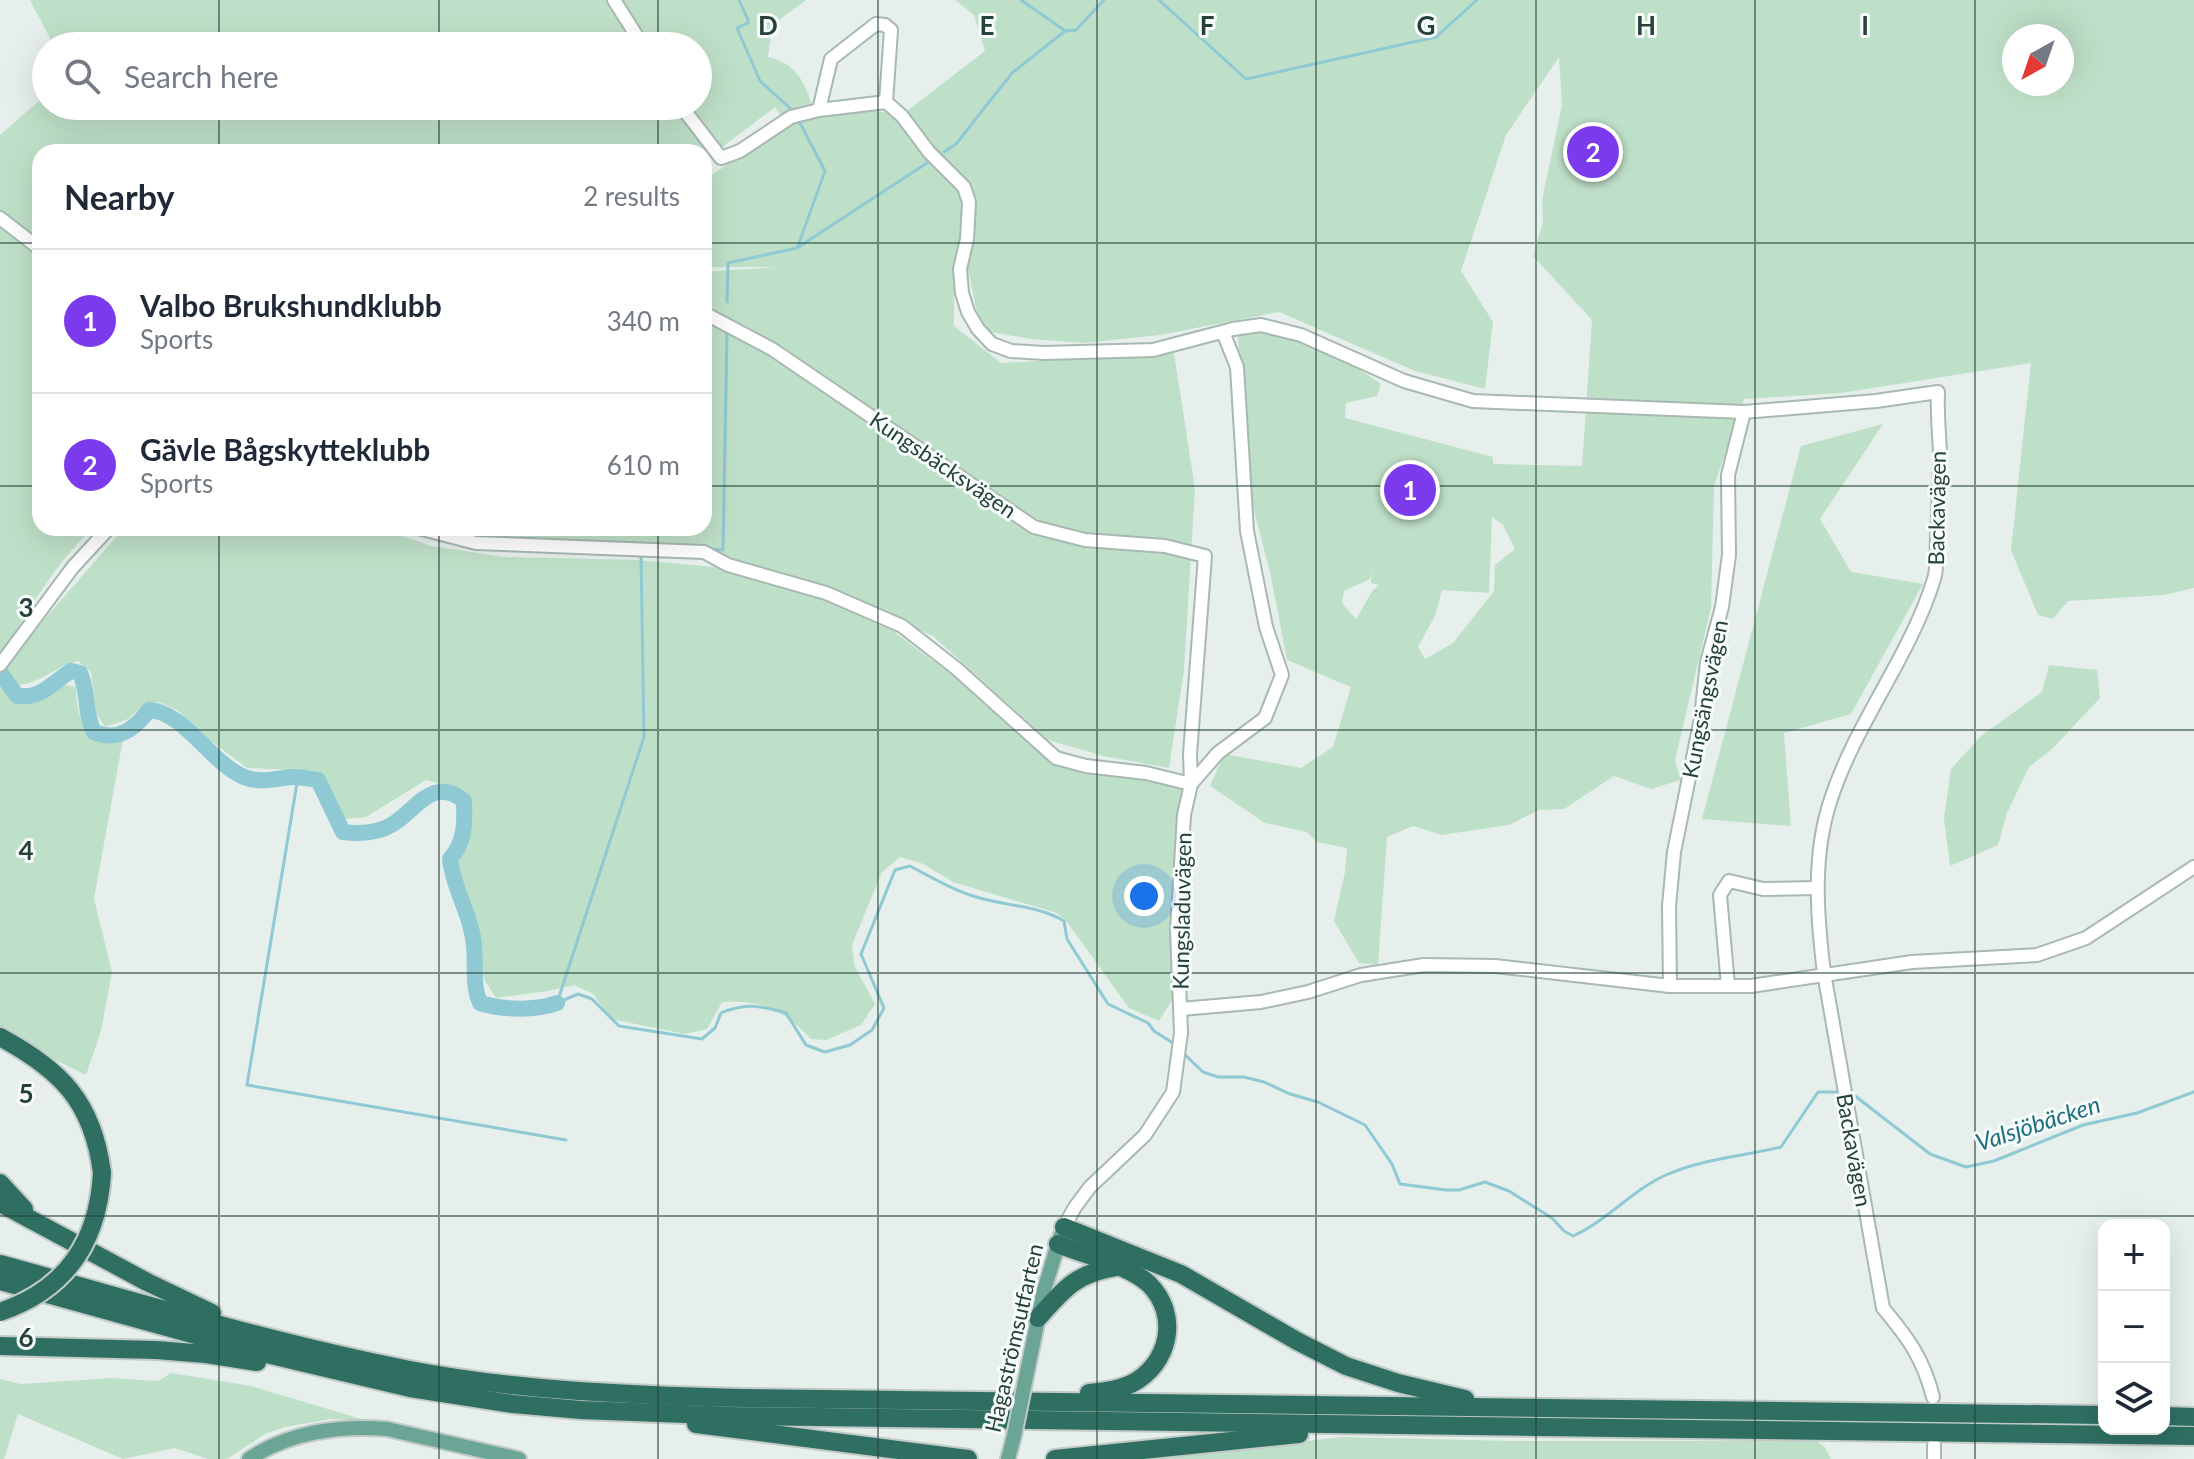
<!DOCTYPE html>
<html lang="en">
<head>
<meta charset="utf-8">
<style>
	:root { --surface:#fff; --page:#f2f2f3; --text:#1f2937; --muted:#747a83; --line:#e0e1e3; --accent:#7c3aed }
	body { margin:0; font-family:Lato,sans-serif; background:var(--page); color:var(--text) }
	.controls { position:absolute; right:24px; bottom:24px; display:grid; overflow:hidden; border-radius:16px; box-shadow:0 8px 32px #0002 }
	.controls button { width:72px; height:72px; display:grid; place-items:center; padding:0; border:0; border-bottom:2px solid var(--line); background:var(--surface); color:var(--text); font:40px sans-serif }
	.compass { position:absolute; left:2002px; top:24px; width:72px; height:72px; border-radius:50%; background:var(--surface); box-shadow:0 8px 32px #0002; rotate:220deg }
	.you { position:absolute; left:1144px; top:896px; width:28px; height:28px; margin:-20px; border:6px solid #fff; border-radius:50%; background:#1a73e8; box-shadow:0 0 0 12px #1a73e833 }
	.badge { display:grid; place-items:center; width:52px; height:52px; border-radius:50%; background:var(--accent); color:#fff; font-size:26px; font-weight:700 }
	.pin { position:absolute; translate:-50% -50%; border:4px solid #fff; box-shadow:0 2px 8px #0006 }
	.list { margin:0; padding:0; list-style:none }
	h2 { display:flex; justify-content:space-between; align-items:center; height:104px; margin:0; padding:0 32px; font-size:34px }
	h2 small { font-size:26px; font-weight:400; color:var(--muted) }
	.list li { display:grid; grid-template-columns:52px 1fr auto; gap:24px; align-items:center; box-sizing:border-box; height:144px; padding:0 32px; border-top:2px solid var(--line) }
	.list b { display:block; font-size:30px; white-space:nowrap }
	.list p { margin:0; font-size:26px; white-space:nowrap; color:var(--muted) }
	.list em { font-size:26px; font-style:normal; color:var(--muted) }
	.icon { flex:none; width:44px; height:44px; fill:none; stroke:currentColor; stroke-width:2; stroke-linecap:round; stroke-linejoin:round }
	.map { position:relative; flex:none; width:2194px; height:1459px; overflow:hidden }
	.search { position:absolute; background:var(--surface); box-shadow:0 8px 32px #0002; left:32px; top:32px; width:680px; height:88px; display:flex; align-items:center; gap:20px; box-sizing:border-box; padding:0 28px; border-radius:44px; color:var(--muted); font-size:30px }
	.panel { position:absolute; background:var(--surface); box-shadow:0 8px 32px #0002; left:32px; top:144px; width:680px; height:392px; border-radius:24px }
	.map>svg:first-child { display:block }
	.green { fill:#bfe0c8; fill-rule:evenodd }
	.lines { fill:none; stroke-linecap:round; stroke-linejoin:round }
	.stream { stroke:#8ec9d4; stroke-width:3 }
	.river { stroke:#8ec9d4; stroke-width:16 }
	.minor-casing { stroke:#a8b8b2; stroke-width:16 }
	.major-casing { stroke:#c2cac8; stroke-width:18 }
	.highway-casing { stroke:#c2cac8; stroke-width:22 }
	.minor { stroke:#fff; stroke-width:12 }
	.major { stroke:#6aa596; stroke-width:14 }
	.highway { stroke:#2f6f62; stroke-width:18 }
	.major-bridge-casing { stroke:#c2cac8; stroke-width:18; stroke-linecap:butt }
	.highway-bridge-casing { stroke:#c2cac8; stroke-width:22; stroke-linecap:butt }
	.major-bridge { stroke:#6aa596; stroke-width:14 }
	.highway-bridge { stroke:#2f6f62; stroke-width:18 }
	.grid { fill:none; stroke:#24423a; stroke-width:2; stroke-opacity:0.55 }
	.labels { text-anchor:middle; stroke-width:6; stroke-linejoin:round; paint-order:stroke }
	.street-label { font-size:22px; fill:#24423a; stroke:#f7fbf9 }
	.water-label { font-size:24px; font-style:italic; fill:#1c6f80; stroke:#f7fbf9 }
	.grid-label { font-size:26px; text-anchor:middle; font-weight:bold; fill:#24423a; stroke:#f7fbf9; stroke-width:6; stroke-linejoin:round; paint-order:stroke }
</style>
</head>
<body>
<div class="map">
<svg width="2194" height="1459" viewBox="0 0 2194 1459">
	<rect width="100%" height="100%" fill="#e6efeb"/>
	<!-- green -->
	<g class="green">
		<path d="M30,0H806L772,25L768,57C795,63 804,80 812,105L903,114L985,51L974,15L955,0H2194V588L2164,595L2068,601L2053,619L2038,615L2011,550L2031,363L1841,393L1744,399L1714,486L1711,608L1675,760L1681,780L1651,789L1614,776L1564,809L1539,810L1509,825L1441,835L1413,826L1387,837L1378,965L1359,963L1334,921L1345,872L1347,848L1317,842L1307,832L1265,823L1210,786L1224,754L1301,768L1333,747L1351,687L1287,660L1270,572L1249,492L1238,336C1245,334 1255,330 1262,331C1300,334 1352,363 1381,384L1377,396L1346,403L1345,418L1493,457V464L1582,466L1592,320L1533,256L1543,222L1542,200L1562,105L1559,57L1506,135L1461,271L1493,322L1485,389L1415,371L1279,312L1160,335L1084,343L1031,339L990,332L977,313L968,269L954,258V326L1001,363L1174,353L1195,489L1184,670L1169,768L1103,756L1048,740L933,636L901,622L727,560L707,545L501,539L443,528H704V272L778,267H704V180L787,125L775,107L704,161V152H40V528H93C54,564 28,612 0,657V135L40,100L46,85V106H698V46H54ZM2014,36H2062V84H2014ZM1492,517L1503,525L1515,549L1495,565L1494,591L1453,643L1425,659L1418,647L1435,616L1442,590L1489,593ZM1372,569L1371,583L1379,585L1373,590L1356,619L1342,603L1344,591L1370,579Z"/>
		<polygon points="1883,424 1820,519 1851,572 1923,584 1851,714 1784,733 1791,826 1702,819 1801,446"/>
		<path d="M124,528H379L431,546L504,557L636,560L714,567L826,601L893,631L953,676L1046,757L1187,790L1177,992L1159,1021L1129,1008L1067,922L1057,913L953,882L921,863L900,857L882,872L852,945L855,967L875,1004L861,1025L826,1040L811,1039C782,1009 764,1000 722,1002L707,1029L685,1034L611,1019L593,994L574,985L548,991L496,998L484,979L478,946L454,872L468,830L470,799L449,786L426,780L366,817L345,819L330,793L310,771L247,768L208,739L177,710L159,702L145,704L128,719L105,727L96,713L91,672L78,661C54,667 43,682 19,685L3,672L42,622Z"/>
		<polygon points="2049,665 2097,670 2100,698 2053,748 2029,767 2007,813 1998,845 1950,866 1944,818 1951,769 1981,736 2042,692"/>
		<path d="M0,681L12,700C33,704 45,699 60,684L76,687C76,707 80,722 91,739L104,742L123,739L94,899L112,972L101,1031L86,1075L0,1033Z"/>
		<polygon points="171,1373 251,1386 368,1421 331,1419 285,1427 265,1434 227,1459 208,1459 175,1448 123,1459 18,1414 4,1459 0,1459 0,1379 21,1384 111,1378 158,1381"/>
		<polygon points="1342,1437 1513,1441 1816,1441 1825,1447 1831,1459 1155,1459"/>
	</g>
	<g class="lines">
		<!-- stream -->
		<g class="stream">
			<polyline points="739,0 748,20 748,23 737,28 760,81 791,109"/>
			<polyline points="1021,0 1064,30"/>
			<polyline points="1159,0 1246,79 1436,37 1477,0"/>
			<polyline points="944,152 956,144 1012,73 1065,31 1076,30 1104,0"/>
			<polyline points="798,246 825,171 799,121"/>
			<polyline points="727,302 728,263 797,248 927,163"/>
			<polyline points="710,549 723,550 727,331"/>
			<polyline points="298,777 247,1085 566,1140"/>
			<path d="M557,1003L578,994L592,999L619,1026L702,1039L715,1028L721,1013C746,1002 761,1006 786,1013L806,1045L825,1052L850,1045L872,1030L884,1008L861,954L895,870L910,866C931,877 950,889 973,896C1003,906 1037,905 1064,921L1067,939L1108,1004L1148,1023L1154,1031L1176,1045"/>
			<polyline points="557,1003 644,737 641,556"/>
			<path d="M1181,1051L1203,1072L1218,1077H1244L1264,1082L1290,1094L1318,1102L1365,1125L1392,1164L1400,1184L1446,1190H1459L1485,1182L1509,1191L1552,1218L1564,1231L1573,1236C1607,1221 1632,1190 1666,1175C1702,1159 1743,1156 1781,1147L1818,1092H1843"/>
			<polyline points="1850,1092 1930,1154 1966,1167 1994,1161 2083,1125 2137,1113 2194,1092"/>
		</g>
		<!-- river -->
		<path class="river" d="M0,672L17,696C43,699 51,683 71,671L80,673C89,692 84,713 94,732C118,742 135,729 149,710C183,711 212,764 244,777C262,784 275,778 293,777C301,777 310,779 318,780L343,832C359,834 379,833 393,824C416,810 433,775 464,801C465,824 465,842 450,859C453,889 472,916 474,946C476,965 472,985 480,1003C503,1010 535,1011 557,1003"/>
		<defs>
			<g id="minor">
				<polyline points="614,0 643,46"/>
				<path d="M681,106L721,158L740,151L791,117L819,110L886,102L902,116L929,152L964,187L969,202L967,239L960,269L962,293L968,312L978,329L992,344L1011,351L1044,353L1153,350L1233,329L1261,325L1301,335L1404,381L1473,401L1744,412L1876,401L1938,392C1937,412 1939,432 1940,452C1940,480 1938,509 1937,537C1936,550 1938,567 1934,579C1910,657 1856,722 1831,799C1812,855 1817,916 1824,973L1883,1308C1908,1338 1923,1358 1933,1397"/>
				<polyline points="819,110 831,59 876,24 885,25 891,30 886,102"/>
				<polyline points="0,218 40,249"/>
				<polyline points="704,313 772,349 1034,527 1085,540 1165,546 1205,556 1190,754 1191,784 1184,815 1177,930 1181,1033 1173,1092 1145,1135 1090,1187 1075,1207 1064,1227"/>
				<polyline points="418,528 476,543 704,552 728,565 826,593 902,626 957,669 1056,758 1086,766 1146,773 1191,784"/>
				<polyline points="0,665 73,567 109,528"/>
				<polyline points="1191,784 1218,753 1265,718 1282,675 1266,627 1247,531 1237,367 1223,332"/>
				<polyline points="1670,986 1669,906 1674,852 1701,718 1707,662 1722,607 1729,555 1728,475 1744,412"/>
				<polyline points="1728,986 1720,895 1729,881 1763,889 1817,888"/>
				<polyline points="1181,1009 1261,1002 1308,992 1361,975 1424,965 1495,966 1670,986 1751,986 1912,962 2037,955 2086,938 2194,867"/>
				<polyline points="1934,1459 1934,1445"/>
			</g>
			<g id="major">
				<polyline points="1025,1382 1044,1290 1061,1235"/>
				<path d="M249,1459C289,1432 340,1425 387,1429L519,1459"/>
				<polyline points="1008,1459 1014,1436"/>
			</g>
			<g id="highway">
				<path d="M0,1037C61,1070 93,1102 102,1173"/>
				<polyline points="0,1183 24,1209"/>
				<polyline points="0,1203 147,1282 212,1313"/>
				<polyline points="1064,1227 1181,1274 1297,1341 1346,1366 1398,1383 1465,1399"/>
				<path d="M1058,1244C1084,1255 1129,1265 1149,1284C1180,1315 1170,1364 1131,1384C1118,1390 1103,1392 1089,1393"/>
				<path d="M0,1264C136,1301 272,1343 410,1370C520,1391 630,1395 741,1398L2104,1415"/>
				<polyline points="0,1281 250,1350 410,1388 513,1404 581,1410 737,1416 2194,1436"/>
				<path d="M1038,1318C1064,1289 1076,1273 1116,1267"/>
				<polyline points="0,1346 156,1350 206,1354 257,1362"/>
				<polyline points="2164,1416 2194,1417"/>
				<polyline points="696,1424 968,1459"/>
				<polyline points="1055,1459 1299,1434"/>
			</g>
		</defs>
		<!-- minor casing -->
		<use href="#minor" class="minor-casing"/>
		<!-- major casing -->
		<use href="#major" class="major-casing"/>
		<!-- highway casing -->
		<use href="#highway" class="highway-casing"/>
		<!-- minor -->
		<use href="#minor" class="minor"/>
		<!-- major -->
		<use href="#major" class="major"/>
		<!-- highway -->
		<use href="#highway" class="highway"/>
		<defs>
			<polyline id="major-bridge" points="1014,1436 1025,1382"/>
			<path id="highway-bridge" d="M0,1312C67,1289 98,1242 102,1173"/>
		</defs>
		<!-- major-bridge casing -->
		<use href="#major-bridge" class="major-bridge-casing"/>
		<!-- highway-bridge casing -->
		<use href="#highway-bridge" class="highway-bridge-casing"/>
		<!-- major-bridge -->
		<use href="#major-bridge" class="major-bridge"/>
		<!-- highway-bridge -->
		<use href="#highway-bridge" class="highway-bridge"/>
	</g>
	<!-- grid -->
	<path class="grid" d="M219,0V46M439,0V46M658,0V46M878,0V1459M1097,0V1459M1316,0V1459M1536,0V1459M1755,0V1459M1975,0V1459M219,106V152M439,106V152M658,106V152M0,243H40M704,243H2194M0,486H40M704,486H2194M219,528V1459M439,528V1459M658,528V1459M0,730H2194M0,973H2194M0,1216H2194"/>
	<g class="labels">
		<!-- street labels -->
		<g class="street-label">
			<text transform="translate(943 465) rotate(34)" y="8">Kungsbäcksvägen</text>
			<text transform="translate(1937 508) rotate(-89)" y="8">Backavägen</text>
			<text transform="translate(1705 699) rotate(-79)" y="8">Kungsängsvägen</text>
			<text transform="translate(1182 911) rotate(-89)" y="8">Kungsladuvägen</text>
			<text transform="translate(1854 1150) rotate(80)" y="8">Backavägen</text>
			<text transform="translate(1014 1338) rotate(-77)" y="8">Hagaströmsutfarten</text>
		</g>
		<!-- water labels -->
		<g class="water-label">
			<text transform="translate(2038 1124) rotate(-18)" y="8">Valsjöbäcken</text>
		</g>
	</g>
	<g class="grid-label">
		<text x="768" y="35">D</text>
		<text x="987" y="35">E</text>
		<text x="1207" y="35">F</text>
		<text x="1426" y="35">G</text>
		<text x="1646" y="35">H</text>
		<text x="1865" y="35">I</text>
		<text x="26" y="617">3</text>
		<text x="26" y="860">4</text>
		<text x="26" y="1103">5</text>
		<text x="26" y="1347">6</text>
	</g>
</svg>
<div class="controls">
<button>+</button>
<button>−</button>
<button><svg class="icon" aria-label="layers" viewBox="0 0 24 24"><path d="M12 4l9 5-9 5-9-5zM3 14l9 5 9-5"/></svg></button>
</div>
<svg class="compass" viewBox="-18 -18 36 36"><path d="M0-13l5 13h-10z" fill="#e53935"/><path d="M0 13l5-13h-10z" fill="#747a83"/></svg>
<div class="you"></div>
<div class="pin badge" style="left:1410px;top:490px">1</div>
<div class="pin badge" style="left:1593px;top:152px">2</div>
<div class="search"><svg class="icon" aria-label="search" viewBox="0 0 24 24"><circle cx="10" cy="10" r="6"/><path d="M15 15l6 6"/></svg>Search here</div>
<section class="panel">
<h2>Nearby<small>2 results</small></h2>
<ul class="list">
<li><span class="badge">1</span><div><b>Valbo Brukshundklubb</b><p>Sports</p></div><em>340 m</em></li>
<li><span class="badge">2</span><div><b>Gävle Bågskytteklubb</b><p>Sports</p></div><em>610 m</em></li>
</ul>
</section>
</div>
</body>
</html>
